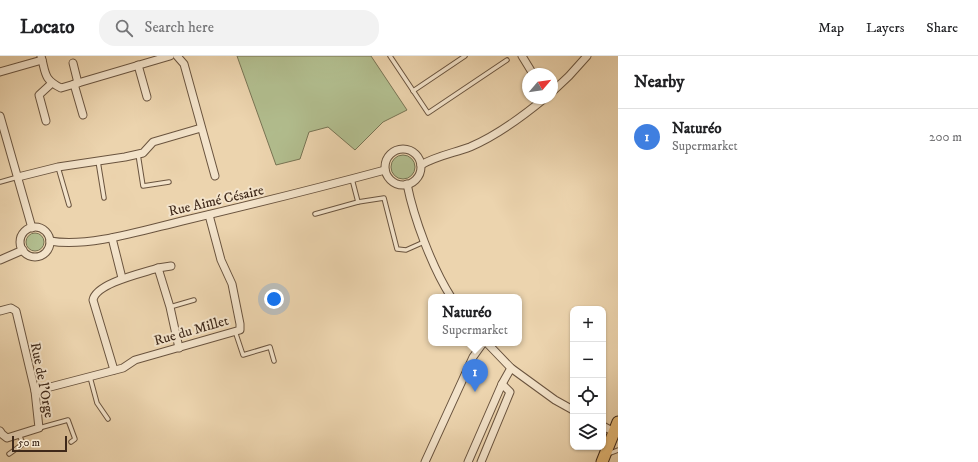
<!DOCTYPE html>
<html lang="en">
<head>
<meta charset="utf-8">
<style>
	:root { --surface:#fff; --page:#f2f2f2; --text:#202124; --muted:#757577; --line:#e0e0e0; --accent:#0b8043 }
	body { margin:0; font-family:"IM FELL DW Pica",serif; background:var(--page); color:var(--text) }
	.controls { position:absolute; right:12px; bottom:12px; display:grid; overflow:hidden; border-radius:8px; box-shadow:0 1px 3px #0004 }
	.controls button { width:36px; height:36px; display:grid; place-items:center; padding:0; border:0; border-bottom:1px solid var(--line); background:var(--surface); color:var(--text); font:20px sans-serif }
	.compass { position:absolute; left:522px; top:12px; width:36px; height:36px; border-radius:50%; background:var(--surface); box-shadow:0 1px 3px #0004; rotate:61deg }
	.scale { position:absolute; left:12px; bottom:10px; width:55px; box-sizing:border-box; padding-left:4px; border:2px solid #3f291a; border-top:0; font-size:11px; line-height:14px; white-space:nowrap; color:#3f291a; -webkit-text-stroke:3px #f3e3ca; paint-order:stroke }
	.you { position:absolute; left:274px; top:243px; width:14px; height:14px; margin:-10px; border:3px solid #fff; border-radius:50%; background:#1a73e8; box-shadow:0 0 0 6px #1a73e833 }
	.badge { display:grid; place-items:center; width:26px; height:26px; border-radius:50%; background:var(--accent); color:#fff; font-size:13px; font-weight:700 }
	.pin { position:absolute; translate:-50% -33px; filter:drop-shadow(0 1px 2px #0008) }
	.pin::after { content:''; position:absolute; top:21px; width:14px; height:12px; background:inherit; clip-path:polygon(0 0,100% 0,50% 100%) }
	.popup { position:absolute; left:428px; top:238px; width:94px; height:52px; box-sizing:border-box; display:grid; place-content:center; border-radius:8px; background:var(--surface); filter:drop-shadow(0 1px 3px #0005); font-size:13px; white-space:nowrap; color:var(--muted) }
	.popup b { font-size:15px; color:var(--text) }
	.popup::after { content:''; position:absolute; left:50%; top:100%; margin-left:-8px; border:8px solid transparent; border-top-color:var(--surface) }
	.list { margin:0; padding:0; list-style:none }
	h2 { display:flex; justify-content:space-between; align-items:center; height:52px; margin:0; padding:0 16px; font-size:17px }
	h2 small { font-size:13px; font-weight:400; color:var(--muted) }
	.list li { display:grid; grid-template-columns:26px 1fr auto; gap:12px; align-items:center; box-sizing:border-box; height:56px; padding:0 16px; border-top:1px solid var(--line) }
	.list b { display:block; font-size:15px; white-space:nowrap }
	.list p { margin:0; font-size:13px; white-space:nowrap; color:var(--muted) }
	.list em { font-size:13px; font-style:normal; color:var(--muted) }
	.icon { flex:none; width:22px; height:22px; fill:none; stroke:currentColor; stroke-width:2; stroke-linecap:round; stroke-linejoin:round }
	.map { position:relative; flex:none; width:618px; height:406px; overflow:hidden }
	header { display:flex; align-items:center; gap:24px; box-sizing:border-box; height:56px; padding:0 20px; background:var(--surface); border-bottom:1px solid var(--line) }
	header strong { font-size:19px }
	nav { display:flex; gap:22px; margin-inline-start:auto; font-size:14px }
	.search { width:280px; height:36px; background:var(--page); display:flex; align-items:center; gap:10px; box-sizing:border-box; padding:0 14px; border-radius:16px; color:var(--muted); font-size:15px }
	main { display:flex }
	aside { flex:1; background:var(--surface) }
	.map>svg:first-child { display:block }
	.green { fill:#b2be8f; stroke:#787454 }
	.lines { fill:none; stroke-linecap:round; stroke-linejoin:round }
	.lane-casing { stroke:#6a543f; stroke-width:5.5 }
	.street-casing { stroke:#6a543f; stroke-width:9 }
	.primary-casing { stroke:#3f291a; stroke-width:13 }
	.lane { stroke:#f3e3ca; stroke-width:3.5 }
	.street { stroke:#f3e3ca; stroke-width:7 }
	.primary { stroke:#e6ba77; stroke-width:11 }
	.labels { text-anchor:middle; stroke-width:4; stroke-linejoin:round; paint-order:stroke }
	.street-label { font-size:14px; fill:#3f291a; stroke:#f3e3ca }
</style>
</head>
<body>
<header>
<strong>Locato</strong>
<div class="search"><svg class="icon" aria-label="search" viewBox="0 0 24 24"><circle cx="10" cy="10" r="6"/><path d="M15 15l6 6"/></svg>Search here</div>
<nav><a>Map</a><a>Layers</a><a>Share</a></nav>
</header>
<main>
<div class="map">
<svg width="618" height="406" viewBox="0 0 618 406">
	<rect width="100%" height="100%" fill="#ecd4ae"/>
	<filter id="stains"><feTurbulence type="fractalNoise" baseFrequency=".005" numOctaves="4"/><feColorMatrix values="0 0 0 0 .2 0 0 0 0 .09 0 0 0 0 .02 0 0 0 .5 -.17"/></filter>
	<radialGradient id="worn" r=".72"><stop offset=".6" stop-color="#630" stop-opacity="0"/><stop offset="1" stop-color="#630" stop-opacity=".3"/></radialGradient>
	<!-- green -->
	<g class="green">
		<polygon points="237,0 371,0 407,54 383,66 355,94 328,71 309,76 300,103 276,109"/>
		<circle cx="403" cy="111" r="12"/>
		<circle cx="35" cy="186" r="9"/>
	</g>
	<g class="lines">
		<defs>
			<g id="lane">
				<polyline points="390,0 428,57 507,4"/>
				<polyline points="413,35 465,0"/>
				<polyline points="138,98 143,130 169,126"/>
				<polyline points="98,105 104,142"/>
				<polyline points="58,111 69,149"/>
				<polyline points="352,123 358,146"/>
				<polyline points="0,126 18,121"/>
				<polyline points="315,158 358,146 384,142 397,193 406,194 424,186"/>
				<polyline points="170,251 194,244"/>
				<polyline points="235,275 243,299 270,291 274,305"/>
				<polyline points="90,321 97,347 108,363"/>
				<polyline points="39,372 68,364 75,383 71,386"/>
				<polyline points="9,398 23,388 19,378"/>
				<polyline points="608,398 618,394"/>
			</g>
			<g id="street">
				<path d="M41,0C46,17 43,23 61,32L170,0"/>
				<polyline points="177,0 184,8 215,120"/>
				<polyline points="522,0 533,18"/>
				<polyline points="73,7 78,27"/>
				<polyline points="138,9 147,41"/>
				<polyline points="0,16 42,4"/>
				<polyline points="74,28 83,59"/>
				<polyline points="552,36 569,20 587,0"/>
				<polyline points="0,60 32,172"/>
				<polyline points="46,65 39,39 52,27"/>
				<circle cx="403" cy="111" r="18"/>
				<path d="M421,109C436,100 454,97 470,91C498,79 522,61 545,42"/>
				<polyline points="18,121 58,111 125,101 143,97 153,86 201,72"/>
				<path d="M407,128C414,163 432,211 451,241"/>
				<circle cx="35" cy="186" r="15"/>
				<polyline points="112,182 122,222"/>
				<path d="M50,185C88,192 144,174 182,165C250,149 318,132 385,114"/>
				<polyline points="0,204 23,194"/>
				<polyline points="158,212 171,210"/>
				<polyline points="0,255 11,252 16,255 35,335 39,372 7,382 2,378 0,375"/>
				<polyline points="487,287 511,312 555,344 573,354"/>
				<path d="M114,314L93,244C96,227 143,217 158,212L170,251L179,292"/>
				<polyline points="35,335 123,312 135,304 240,274 240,268 232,228 221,204 209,159"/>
				<polyline points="603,370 614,376"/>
				<polyline points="425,406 473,301 483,287"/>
				<polyline points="468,406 502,328 511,312"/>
				<polyline points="481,406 510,336 502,328"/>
			</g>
			<polyline id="primary" points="602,406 618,366"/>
		</defs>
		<!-- lane casing -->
		<use href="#lane" class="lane-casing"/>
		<!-- street casing -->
		<use href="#street" class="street-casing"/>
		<!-- primary casing -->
		<use href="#primary" class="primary-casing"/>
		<!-- lane -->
		<use href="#lane" class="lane"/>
		<!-- street -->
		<use href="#street" class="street"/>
		<!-- primary -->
		<use href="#primary" class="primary"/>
	</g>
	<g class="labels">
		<!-- street labels -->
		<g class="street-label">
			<text transform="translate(216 144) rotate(-13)" y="5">Rue Aimé Césaire</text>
			<text transform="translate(191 274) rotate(-16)" y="5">Rue du Millet</text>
			<text transform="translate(43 324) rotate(79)" y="5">Rue de l'Orge</text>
		</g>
	</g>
	<rect width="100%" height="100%" filter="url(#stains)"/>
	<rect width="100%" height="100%" fill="url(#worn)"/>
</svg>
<div class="controls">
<button>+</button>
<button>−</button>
<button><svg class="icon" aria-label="locate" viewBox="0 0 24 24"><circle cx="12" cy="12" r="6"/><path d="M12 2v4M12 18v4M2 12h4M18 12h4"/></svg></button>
<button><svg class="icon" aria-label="layers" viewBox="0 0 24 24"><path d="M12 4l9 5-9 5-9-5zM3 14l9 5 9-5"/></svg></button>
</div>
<svg class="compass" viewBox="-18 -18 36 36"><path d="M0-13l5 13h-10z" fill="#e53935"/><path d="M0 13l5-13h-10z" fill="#757577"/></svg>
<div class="scale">50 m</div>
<div class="you"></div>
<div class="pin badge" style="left:475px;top:336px;background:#3f7fe0">1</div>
<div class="popup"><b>Naturéo</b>Supermarket</div>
</div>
<aside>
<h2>Nearby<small></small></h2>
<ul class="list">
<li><span class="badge" style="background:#3f7fe0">1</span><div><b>Naturéo</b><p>Supermarket</p></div><em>200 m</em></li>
</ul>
</aside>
</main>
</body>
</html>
